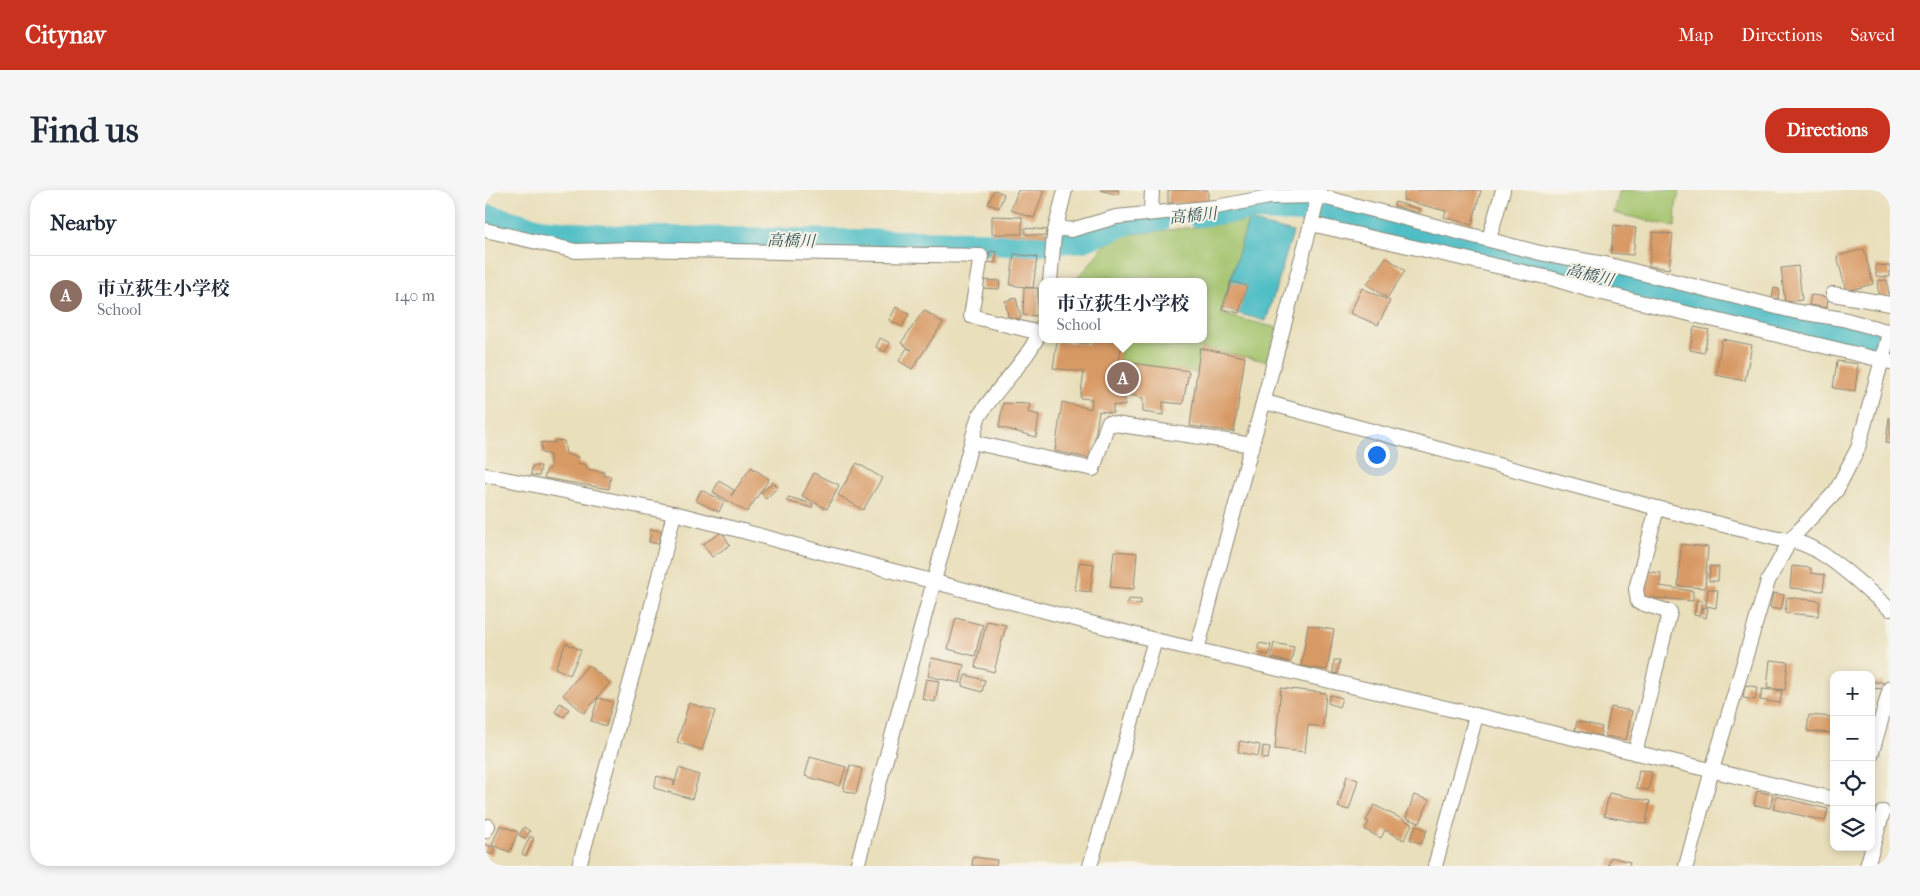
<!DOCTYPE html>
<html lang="en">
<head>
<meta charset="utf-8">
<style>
	:root { --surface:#fff; --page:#f6f6f7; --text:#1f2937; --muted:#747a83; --line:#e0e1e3; --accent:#c8321e }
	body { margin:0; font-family:"IM FELL French Canon","Noto Serif JP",serif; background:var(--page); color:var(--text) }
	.controls { position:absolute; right:15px; bottom:15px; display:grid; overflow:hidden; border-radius:10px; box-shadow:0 2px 8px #0003 }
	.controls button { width:45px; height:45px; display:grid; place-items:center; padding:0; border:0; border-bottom:1px solid var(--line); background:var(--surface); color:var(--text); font:25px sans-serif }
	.you { position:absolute; left:891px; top:264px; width:18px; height:18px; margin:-12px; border:4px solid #fff; border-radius:50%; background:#1a73e8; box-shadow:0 0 0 8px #1a73e833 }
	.badge { display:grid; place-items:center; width:32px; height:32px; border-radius:50%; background:var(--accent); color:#fff; font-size:16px; font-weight:700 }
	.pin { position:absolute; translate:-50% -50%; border:2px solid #fff; box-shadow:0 1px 5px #0006 }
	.popup { position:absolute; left:554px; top:88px; width:168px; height:65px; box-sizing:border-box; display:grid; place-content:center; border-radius:10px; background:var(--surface); filter:drop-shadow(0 1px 4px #0005); font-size:16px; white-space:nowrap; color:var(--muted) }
	.popup b { font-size:19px; color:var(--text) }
	.popup::after { content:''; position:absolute; left:50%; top:100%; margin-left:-10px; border:10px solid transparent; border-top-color:var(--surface) }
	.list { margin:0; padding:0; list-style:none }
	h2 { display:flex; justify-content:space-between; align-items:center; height:65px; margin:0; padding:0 20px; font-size:21px }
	h2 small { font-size:16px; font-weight:400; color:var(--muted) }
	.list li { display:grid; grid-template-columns:32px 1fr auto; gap:15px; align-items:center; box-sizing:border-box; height:80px; padding:0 20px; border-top:1px solid var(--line) }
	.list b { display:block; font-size:19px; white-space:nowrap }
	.list p { margin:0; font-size:16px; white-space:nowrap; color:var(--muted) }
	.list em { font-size:16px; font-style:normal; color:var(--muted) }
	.icon { flex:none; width:28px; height:28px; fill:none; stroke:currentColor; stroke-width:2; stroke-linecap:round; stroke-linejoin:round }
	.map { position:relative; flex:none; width:1405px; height:676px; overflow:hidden; border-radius:20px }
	header { display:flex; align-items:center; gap:30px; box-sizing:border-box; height:70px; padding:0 25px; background:var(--accent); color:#fff }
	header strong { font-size:24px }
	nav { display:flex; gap:28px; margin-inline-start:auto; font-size:18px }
	.intro { display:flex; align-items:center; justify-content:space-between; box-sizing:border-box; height:120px; padding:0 30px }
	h1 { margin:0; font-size:35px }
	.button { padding:12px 22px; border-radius:20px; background:var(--accent); color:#fff; font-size:18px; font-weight:700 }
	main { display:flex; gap:30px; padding:0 30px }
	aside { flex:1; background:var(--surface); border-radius:20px; box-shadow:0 2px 8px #0003 }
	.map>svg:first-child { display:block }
	.green { fill:#a1c26b; stroke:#66764b }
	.water { fill:#50bec6; stroke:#3e7478 }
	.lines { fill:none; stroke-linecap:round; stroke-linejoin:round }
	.river { stroke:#50bec6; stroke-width:24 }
	.building { fill:#d89a65 }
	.minor-casing { stroke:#8a8573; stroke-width:16 }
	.minor { stroke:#fff; stroke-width:14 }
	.labels { text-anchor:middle; stroke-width:4; stroke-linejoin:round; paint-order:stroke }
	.water-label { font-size:16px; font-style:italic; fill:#36575a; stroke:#f7f3e8 }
</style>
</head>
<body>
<header>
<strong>Citynav</strong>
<nav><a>Map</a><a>Directions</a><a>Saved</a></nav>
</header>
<div class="intro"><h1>Find us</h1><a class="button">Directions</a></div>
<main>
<aside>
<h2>Nearby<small></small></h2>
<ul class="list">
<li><span class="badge" style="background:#8d6e63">A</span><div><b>市立荻生小学校</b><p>School</p></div><em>140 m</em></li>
</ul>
</aside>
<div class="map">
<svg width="1405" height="676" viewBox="0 0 1405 676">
	<rect width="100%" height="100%" fill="#f7f3e8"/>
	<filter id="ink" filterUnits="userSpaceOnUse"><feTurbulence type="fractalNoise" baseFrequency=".02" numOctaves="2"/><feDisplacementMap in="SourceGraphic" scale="10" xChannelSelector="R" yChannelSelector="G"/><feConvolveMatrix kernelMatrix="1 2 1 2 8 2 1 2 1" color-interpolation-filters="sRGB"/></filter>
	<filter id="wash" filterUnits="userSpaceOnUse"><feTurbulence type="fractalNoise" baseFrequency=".0096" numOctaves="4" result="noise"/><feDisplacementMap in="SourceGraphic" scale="20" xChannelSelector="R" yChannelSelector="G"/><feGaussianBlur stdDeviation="1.12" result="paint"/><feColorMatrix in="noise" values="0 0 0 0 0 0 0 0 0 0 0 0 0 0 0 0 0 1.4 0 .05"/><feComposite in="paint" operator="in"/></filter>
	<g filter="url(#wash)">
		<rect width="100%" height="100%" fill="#e9dfbb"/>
		<!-- green -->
		<g class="green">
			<polygon points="1135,0 1195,0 1191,15 1190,37 1129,23"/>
			<polygon points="763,31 736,124 793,138 781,171 716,158 713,183 634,171 637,152 611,149 718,149 718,92 587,92 601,79 619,55 639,45"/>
		</g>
		<!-- water -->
		<polygon class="water" points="763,31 808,42 781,131 737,119"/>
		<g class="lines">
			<!-- river -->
			<g class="river">
				<polyline points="0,25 55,40 122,47 546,54 598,50 645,32 675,29"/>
				<polyline points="713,25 766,19 849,22 1189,106 1405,157"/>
			</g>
		</g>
		<g id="blocks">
			<!-- building -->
			<g class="building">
				<polygon points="509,0 519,4 514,18 503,14"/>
				<polygon points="533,0 559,0 549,28 526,20"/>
				<polygon points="615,0 634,0 633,5"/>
				<polygon points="683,0 723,0 723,14 683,13"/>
				<polygon points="920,0 996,0 987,35 959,27 961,21 918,10"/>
				<polygon points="910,12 935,19 934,23 909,16"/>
				<polygon points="507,26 537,27 537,44 507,44"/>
				<polygon points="1129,35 1151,38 1148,65 1126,63"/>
				<polygon points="540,38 562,40 562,46 540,44"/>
				<polygon points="1168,42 1188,44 1184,79 1164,76"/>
				<polygon points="1379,59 1388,94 1361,101 1352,66"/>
				<polygon points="505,61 512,62 510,73 503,72"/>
				<polygon points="529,64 552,67 548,98 525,95"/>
				<polygon points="901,67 920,81 902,108 882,94"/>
				<polygon points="1391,75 1405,76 1405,87 1391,86"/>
				<polygon points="1313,76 1317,110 1300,112 1296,78"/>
				<polygon points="498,90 515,91 514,99 497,98"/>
				<polygon points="1402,90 1404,107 1394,108 1392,91"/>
				<polygon points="746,91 762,96 754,123 737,119"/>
				<polygon points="539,98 553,98 553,126 538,125"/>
				<polygon points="877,98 905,111 893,135 865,123"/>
				<polygon points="1289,98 1294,99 1293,109 1287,108"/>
				<polygon points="1326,105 1343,107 1342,118 1324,115"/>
				<polygon points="531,108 536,128 524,130 520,111"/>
				<polygon points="411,117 424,124 417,137 404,130"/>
				<polygon points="439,120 458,133 427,179 414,171 422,158 427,160 416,153"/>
				<polygon points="1209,137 1224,140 1219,163 1205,160"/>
				<polygon points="395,148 405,153 400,162 391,157"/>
				<polygon points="603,149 637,152 634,171 704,181 698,214 678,212 678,225 658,222 658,208 640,204 640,216 628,215 628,223 614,221 607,269 570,261 577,212 606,219 607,209 595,208 599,182 568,178 572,151 603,154"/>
				<polygon points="1237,149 1267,155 1260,191 1231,185"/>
				<polygon points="715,158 760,167 749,242 705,236"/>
				<polygon points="1352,171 1373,174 1370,201 1348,198"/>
				<polygon points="518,213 545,214 543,222 554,225 551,247 514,237"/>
				<polygon points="1404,227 1405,228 1405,254 1401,253"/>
				<polygon points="70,250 79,251 81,264 93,267 93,273 101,275 102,279 119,282 119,286 126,286 124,299 59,288 62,279 65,279 65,265 57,263 56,252 70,253"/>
				<polygon points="372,273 397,288 378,320 353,305"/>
				<polygon points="47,276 56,276 54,286 46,285"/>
				<polygon points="266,277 284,289 262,322 228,302 234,291 249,300 246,306"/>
				<polygon points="329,283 354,295 342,319 317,306"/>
				<polygon points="288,292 293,297 281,309 276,303"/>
				<polygon points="216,300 239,311 234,322 211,311"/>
				<polygon points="303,307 328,314 327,318 301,311"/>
				<polygon points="166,339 177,341 173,354 164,352"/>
				<polygon points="237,342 245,355 227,367 218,354"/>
				<polygon points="1196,354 1223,357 1220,398 1193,396"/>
				<polygon points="629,361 652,363 649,399 625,397"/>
				<polygon points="594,372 609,374 605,402 590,400"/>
				<polygon points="1225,376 1234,377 1233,391 1224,391"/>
				<polygon points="1307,376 1326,378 1326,383 1340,385 1338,401 1305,398"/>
				<polygon points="1160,381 1176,383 1175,396 1208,401 1208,411 1158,407"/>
				<polygon points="1223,399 1233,400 1231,418 1221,416"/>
				<polygon points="1288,403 1299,405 1296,420 1285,418"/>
				<polygon points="1302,407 1335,411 1333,426 1300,423"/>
				<polygon points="644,409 656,410 656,414 643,413"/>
				<polygon points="1212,410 1217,411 1214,426 1209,425"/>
				<polygon points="1218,417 1223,418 1221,428 1216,426"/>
				<polygon points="471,428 498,435 490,466 463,459"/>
				<polygon points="502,431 521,435 509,482 490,477"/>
				<polygon points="823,435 849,440 842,480 816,476"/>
				<polygon points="81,453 96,460 85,485 70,478"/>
				<polygon points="774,453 786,455 784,465 772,463"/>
				<polygon points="789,453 809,457 806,472 786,468"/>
				<polygon points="447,468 479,475 475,493 443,486"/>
				<polygon points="849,470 855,470 853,484 848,483"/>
				<polygon points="1285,470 1303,472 1300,500 1282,498"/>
				<polygon points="103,475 125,493 99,523 78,505"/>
				<polygon points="480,485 500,490 497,502 477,496"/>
				<polygon points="441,489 454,491 450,512 437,509"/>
				<polygon points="1386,492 1398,492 1398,499 1386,498"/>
				<polygon points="1260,495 1272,497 1270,510 1258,508"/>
				<polygon points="796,498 841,503 838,537 823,535 820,562 790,559"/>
				<polygon points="1277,499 1297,501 1295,513 1275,510"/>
				<polygon points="845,505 857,508 854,517 843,513"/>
				<polygon points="113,508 128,512 121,536 106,531"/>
				<polygon points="75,513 84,519 79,527 70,522"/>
				<polygon points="204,513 230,521 217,560 192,552"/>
				<polygon points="1126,517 1147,521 1141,550 1120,546"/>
				<polygon points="1324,525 1348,527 1347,543 1322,541"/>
				<polygon points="1092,531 1117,537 1115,546 1090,540"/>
				<polygon points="755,551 775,555 773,566 753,562"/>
				<polygon points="778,556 785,557 783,569 777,568"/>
				<polygon points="325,567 361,577 355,596 320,586"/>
				<polygon points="365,575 377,579 371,604 358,600"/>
				<polygon points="194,578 214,585 207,609 169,598 172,586 189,591 189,596"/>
				<polygon points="1154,580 1167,582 1163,600 1151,598"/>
				<polygon points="862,586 873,590 864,620 853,617"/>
				<polygon points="1272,601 1288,605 1285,618 1269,615"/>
				<polygon points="1124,603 1165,611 1161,634 1119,626"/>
				<polygon points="929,605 944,610 935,633 921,628"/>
				<polygon points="1291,606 1343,619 1340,631 1288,619"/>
				<polygon points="889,615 927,634 919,650 900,640 896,648 880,640 884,632 881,631"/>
				<polygon points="15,635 33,642 25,662 7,655"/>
				<polygon points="931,635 942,640 936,654 925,649"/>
				<polygon points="39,637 45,641 40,649 34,645"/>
				<polygon points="45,646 49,648 41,666 37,664"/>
				<polygon points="0,654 10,658 7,665 0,662"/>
				<polygon points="488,667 512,670 511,676 487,676"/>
				<polygon points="1126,667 1145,672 1144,676 1123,676"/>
			</g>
		</g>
	</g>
	<g filter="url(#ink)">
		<use href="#blocks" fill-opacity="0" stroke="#8a8573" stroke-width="1"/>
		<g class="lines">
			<defs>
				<g id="minor">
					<polyline points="666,22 667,0"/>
					<polyline points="826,34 1069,89 1105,100 1405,172"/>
					<polyline points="571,38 586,40 631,27 731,17 784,7 834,6 1055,63 1120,74 1308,121 1358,129 1405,142"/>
					<polyline points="0,40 91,61 144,59 496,66 486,126 555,143"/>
					<polyline points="1004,49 1018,0"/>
					<polyline points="565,92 569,45 580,0"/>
					<polyline points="1348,104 1405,114"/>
					<path d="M780,212L1172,318L1293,349C1333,348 1375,395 1405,419"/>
					<polyline points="487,252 608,279 623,233 768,255"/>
					<polyline points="0,285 189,323 670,450 1349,609"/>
					<polyline points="712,460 835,0"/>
					<polyline points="1150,563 1185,422 1153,412 1151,399 1172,318"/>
					<polyline points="1386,566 1405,498"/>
					<polyline points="0,641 3,636"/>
					<polyline points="94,676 167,415 189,323"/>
					<path d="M372,676L493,228C512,196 544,171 558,135"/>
					<polyline points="605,676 670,450"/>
					<polyline points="950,676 991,526"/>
					<polyline points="1201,676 1227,580 1283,391 1306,349 1351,301 1373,258 1405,140"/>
					<polyline points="1382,676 1398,622"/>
				</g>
			</defs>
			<!-- minor casing -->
			<use href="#minor" class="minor-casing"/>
			<!-- minor -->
			<use href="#minor" class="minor"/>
		</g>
	</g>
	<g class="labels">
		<!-- water labels -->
		<g class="water-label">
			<text transform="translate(708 25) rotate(-6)" y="6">高橋川</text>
			<text transform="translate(306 50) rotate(1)" y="6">高橋川</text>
			<text transform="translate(1105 84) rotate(14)" y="6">高橋川</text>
		</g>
	</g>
</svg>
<div class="controls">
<button>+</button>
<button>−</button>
<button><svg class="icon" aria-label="locate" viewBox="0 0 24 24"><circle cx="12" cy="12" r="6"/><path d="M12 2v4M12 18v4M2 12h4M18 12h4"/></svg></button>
<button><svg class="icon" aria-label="layers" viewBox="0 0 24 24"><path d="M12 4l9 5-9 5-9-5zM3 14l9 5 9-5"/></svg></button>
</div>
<div class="you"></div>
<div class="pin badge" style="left:638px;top:188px;background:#8d6e63">A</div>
<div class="popup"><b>市立荻生小学校</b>School</div>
</div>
</main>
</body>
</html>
